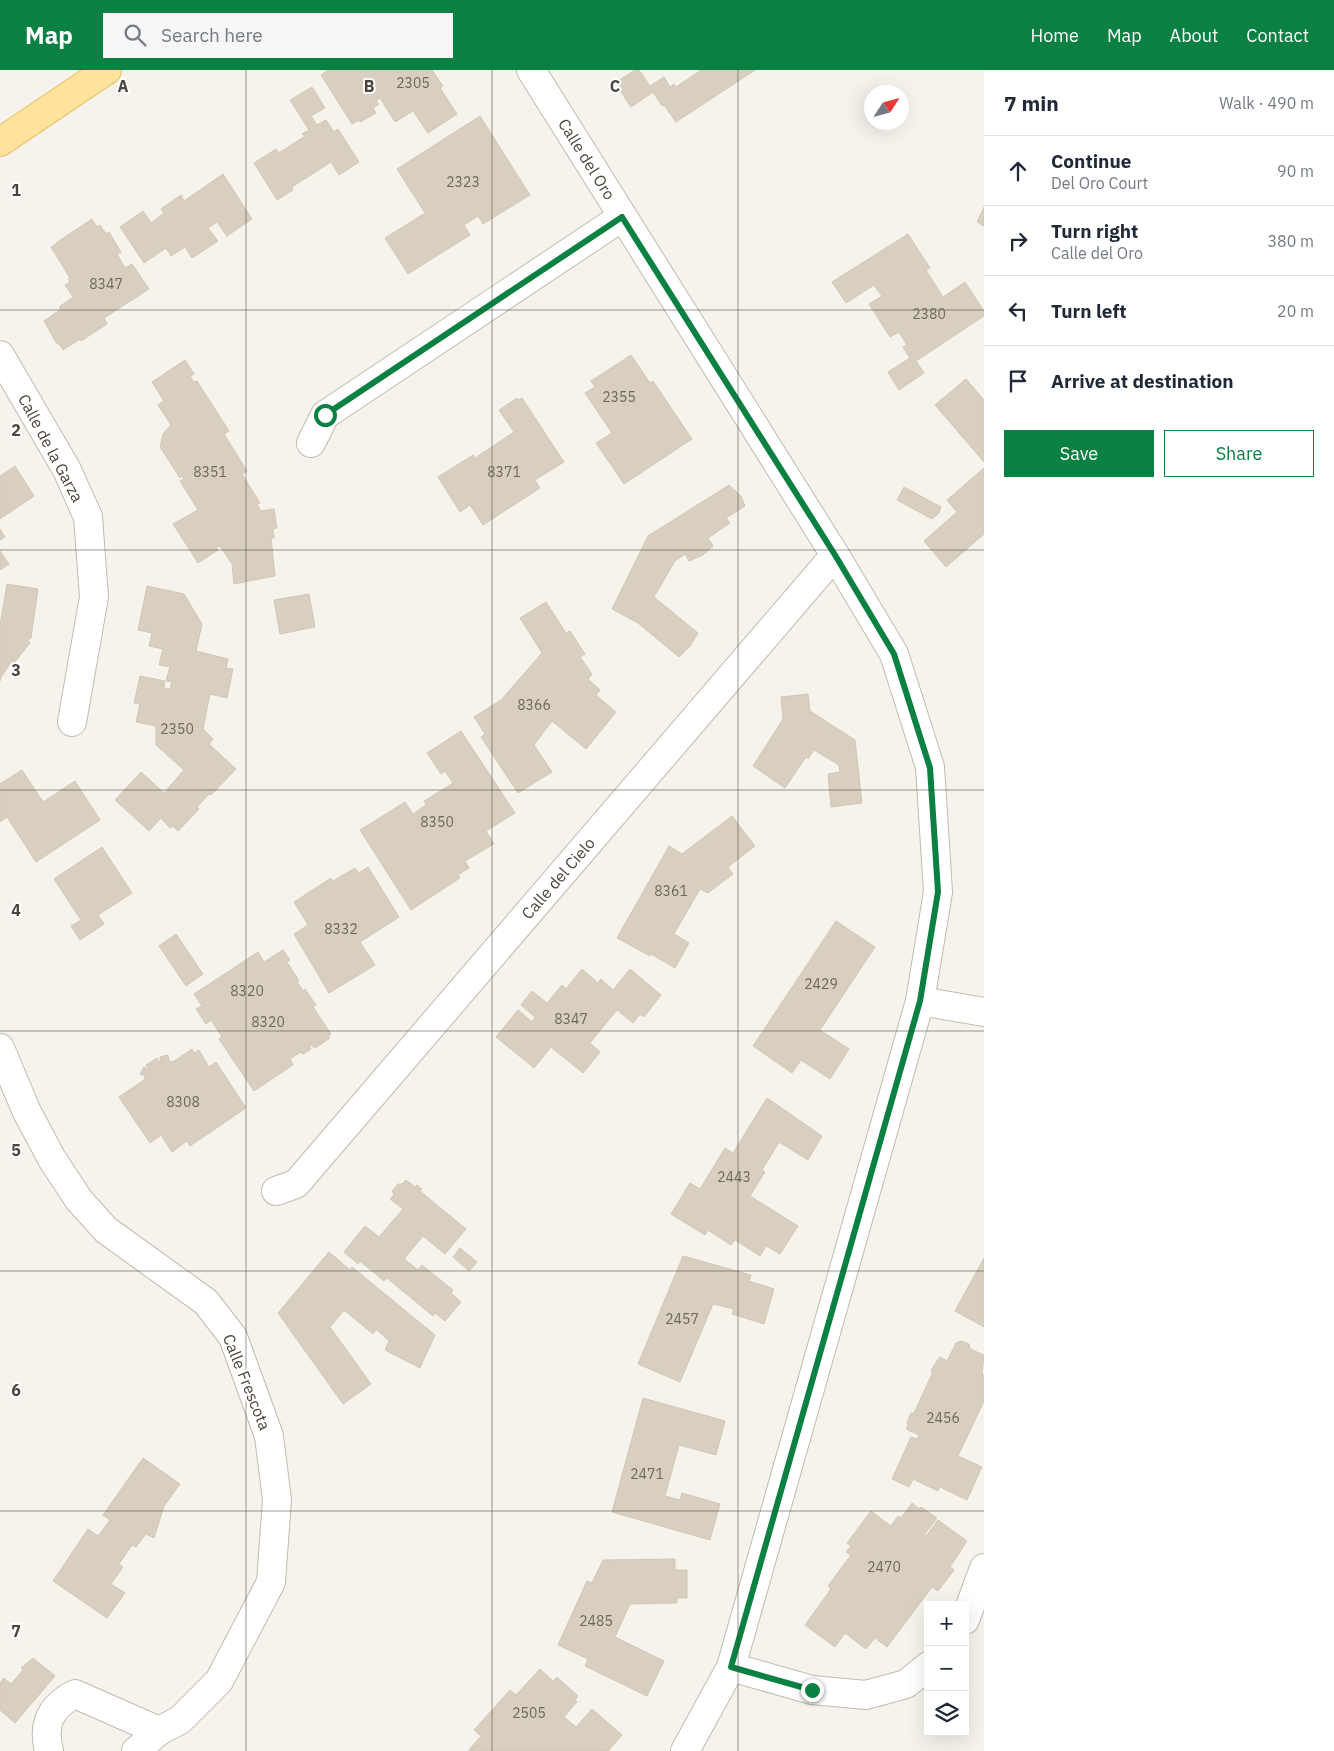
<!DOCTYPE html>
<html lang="en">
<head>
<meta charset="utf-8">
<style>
	:root { --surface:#fff; --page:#f6f6f7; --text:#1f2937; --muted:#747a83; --line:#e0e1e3; --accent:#0b8043 }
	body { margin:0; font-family:"IBM Plex Sans",sans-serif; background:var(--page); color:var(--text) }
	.controls { position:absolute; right:15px; bottom:15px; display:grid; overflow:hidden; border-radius:0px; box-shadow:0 5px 20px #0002 }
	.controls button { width:45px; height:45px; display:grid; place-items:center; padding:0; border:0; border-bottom:1px solid var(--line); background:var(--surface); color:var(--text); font:25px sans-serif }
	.compass { position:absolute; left:864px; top:15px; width:45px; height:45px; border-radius:50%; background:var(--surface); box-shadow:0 5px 20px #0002; rotate:54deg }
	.stop { position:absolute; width:15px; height:15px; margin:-11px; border:4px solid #0b8043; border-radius:50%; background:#fff }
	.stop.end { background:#0b8043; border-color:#fff; box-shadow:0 1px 5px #0008 }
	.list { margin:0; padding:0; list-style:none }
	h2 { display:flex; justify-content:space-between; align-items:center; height:65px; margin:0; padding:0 20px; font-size:21px }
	h2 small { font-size:16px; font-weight:400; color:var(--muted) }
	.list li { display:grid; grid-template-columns:32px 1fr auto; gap:15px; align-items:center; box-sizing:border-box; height:70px; padding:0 20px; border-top:1px solid var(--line) }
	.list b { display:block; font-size:19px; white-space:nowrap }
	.list p { margin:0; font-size:16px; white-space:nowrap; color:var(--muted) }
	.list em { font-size:16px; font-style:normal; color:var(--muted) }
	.actions { display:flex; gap:10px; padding:15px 20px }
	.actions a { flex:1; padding:11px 0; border:1px solid var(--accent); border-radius:0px; text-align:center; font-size:18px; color:var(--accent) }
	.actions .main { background:var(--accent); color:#fff }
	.icon { flex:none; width:28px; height:28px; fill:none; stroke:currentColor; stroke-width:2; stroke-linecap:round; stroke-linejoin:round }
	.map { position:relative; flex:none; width:984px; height:1681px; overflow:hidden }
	header { display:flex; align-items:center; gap:30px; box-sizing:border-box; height:70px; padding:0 25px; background:var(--accent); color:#fff }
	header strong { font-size:24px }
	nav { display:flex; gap:28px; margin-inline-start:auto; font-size:18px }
	.search { width:350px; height:45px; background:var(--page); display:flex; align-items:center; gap:12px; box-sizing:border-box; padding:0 18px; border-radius:0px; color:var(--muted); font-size:19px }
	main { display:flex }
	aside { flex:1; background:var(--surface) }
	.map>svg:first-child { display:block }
	.building { fill:#d8cfc1; stroke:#d3c7b4 }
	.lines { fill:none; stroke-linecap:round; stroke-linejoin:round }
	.minor-casing { stroke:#c2bbae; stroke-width:30 }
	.major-casing { stroke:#e6c16a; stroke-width:30 }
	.minor { stroke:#fff; stroke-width:28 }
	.major { stroke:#ffe39c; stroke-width:28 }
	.route { stroke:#0b8043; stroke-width:6 }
	.grid { fill:none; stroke:#4b4439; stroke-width:1; stroke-opacity:0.55 }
	.labels { text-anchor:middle; stroke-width:4; stroke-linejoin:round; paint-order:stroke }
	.number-label { font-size:14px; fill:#6e675b }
	.street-label { font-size:16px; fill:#4b4439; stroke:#fff }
	.grid-label { font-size:16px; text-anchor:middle; font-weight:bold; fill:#4b4439; stroke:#fff; stroke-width:4; stroke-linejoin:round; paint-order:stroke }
</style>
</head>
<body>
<header>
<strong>Map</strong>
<div class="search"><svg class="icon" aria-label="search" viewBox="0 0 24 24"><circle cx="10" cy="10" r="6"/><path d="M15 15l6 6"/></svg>Search here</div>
<nav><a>Home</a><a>Map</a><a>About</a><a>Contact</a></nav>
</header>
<main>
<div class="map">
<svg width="984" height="1681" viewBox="0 0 984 1681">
	<rect width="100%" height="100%" fill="#f6f3ec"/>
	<!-- building -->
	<g class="building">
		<polygon points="328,0 426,0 427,1 432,0 443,16 440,18 457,44 428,63 413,41 395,52 380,28 376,31 379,34 373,38 376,43 360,52 359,50 352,54 321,5"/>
		<polygon points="635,0 639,0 650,16 664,7 670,17 674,14 676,17 701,0 755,0 676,52 664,35 662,36 653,22 631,37 615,13"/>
		<polygon points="312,17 325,38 311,46 317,55 326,50 334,62 338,59 359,92 339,105 331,92 292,117 293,120 277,130 254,93 276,79 279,83 305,66 302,64 309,60 290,30"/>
		<polygon points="480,46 530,125 483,154 478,146 464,155 470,165 408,204 385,168 425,143 397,99"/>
		<polygon points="223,104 252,149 227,166 217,152 208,158 218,171 192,188 185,177 171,186 166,178 144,193 120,157 143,141 151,153 164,143 161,139 181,125 184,131"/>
		<polygon points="984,137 984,156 977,152"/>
		<polygon points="92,149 97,157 100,155 106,164 109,162 121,182 117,184 125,198 132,194 149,219 104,248 107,254 81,271 80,269 63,280 58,273 57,274 44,251 61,239 59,237 73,227 65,215 70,212 68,209 70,208 51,177 56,174 56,173"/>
		<polygon points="908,164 930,198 926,200 943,227 965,212 984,241 984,246 916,291 924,303 899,320 888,302 910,288 903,277 907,275 899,262 890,267 869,234 882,226 874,215 846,233 832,212"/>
		<polygon points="631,285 650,313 653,311 692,369 624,414 596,373 612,363 585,323 595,317 591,311"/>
		<polygon points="185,290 194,304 190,306 194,312 197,311 229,361 224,364 247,401 242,404 260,433 257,434 261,441 274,439 277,458 273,459 274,468 271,468 275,506 234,514 232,494 220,476 216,478 218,480 198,493 173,454 198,440 180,411 184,409 182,406 180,408 160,377 163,364 171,355 158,335 164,331 152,312"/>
		<polygon points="966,309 984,330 984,392 935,335"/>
		<polygon points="517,328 519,330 522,328 564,392 535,410 540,418 483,455 470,435 460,442 438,407 473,385 475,388 514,362 499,340"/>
		<polygon points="15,396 34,426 0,449 0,406"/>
		<polygon points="984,398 984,464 946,497 924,471 957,442 947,430"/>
		<polygon points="729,415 741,426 745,436 726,448 730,453 708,468 713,476 703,485 689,491 685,484 675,491 654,527 698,563 690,576 679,587 638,553 612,539 648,466"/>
		<polygon points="904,417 941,437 939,443 932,449 897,430"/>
		<polygon points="0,459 5,467 0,470"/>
		<polygon points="0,481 9,494 0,500"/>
		<polygon points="7,514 38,519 31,568 28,570 30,573 14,593 12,591 1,607 0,611 0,555"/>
		<polygon points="147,516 184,524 202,554 196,581 228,589 226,598 233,599 227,628 210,624 203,659 213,669 209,674 236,699 211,725 209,724 197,737 199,739 178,761 173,756 170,758 161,748 149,761 115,730 141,702 164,723 184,700 156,675 156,656 136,652 140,634 134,633 140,606 165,611 164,618 170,619 172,612 166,611 170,597 159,595 163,579 149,576 152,563 138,560"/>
		<polygon points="309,524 315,557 280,564 274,530"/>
		<polygon points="546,532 566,563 570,561 585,584 580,587 592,604 588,609 600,620 596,625 616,642 586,679 552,651 534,675 552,702 518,723 481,667 485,664 474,647 501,630 542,583 520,548"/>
		<polygon points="808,624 810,641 855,670 862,733 831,737 828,704 840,702 839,695 814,680 808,689 806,687 785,718 753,696 783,649 781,627"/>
		<polygon points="461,661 515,743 486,761 494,774 465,791 469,798 458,805 460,808 411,840 360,760 405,732 413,744 426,735 424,731 453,713 445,701 441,704 427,683"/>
		<polygon points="22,700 43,732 75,711 100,750 36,792 7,747 0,752 0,714"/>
		<polygon points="732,746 755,776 728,797 733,804 708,823 700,819 674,864 689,873 675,898 651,884 650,886 617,868 669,776 682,784"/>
		<polygon points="102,777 132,823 98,845 104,854 80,870 71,856 81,850 54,809"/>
		<polygon points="368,797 399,847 360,872 375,895 329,923 294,864 308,855 294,832 331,808 333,811 355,798 359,803"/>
		<polygon points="836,851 875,877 820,960 849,979 830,1009 801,990 792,1003 753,976"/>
		<polygon points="176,864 203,904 186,916 159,876"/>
		<polygon points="283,880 290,890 287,892 299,911 297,912 303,921 305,919 316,935 313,937 331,964 328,966 330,968 315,978 311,975 309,976 311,979 303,984 301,982 290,989 293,995 254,1021 219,969 222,967 211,950 206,954 196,939 202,936 194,924 258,882 264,892"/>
		<polygon points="582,899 598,913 601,909 613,920 630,899 661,925 644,947 640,944 633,953 617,940 590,973 600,982 583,1003 551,977 534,998 496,967 518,940 532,952 535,947 521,935 532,921 547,933 562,915 566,919"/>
		<polygon points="192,979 194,983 199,980 209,997 216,992 246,1038 190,1076 187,1071 172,1082 161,1065 150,1073 119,1027 144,1010 145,1006 140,1004 144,997 150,1000 146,995 157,988 161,994 160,987 168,985 169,991 173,992"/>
		<polygon points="767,1028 822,1066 808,1090 779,1072 762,1100 765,1102 750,1126 798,1156 780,1184 766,1176 760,1186 735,1170 731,1175 708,1160 705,1165 671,1144 690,1113 700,1119 725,1078 733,1083"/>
		<polygon points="406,1110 415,1117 417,1115 422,1119 420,1121 466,1159 445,1184 423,1166 404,1189 418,1200 422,1195 453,1220 451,1223 461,1232 445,1251 435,1243 433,1246 387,1208 384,1211 360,1191 358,1194 344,1182 365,1156 379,1167 403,1139 390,1129 394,1125 392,1121 398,1114 402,1114"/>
		<polygon points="460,1178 477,1192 469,1201 453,1187"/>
		<polygon points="329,1182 350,1200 352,1197 435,1265 420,1298 385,1280 389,1271 376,1259 373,1264 344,1240 330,1257 371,1314 343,1334 278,1243"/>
		<polygon points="683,1186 751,1205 749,1211 774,1219 764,1254 732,1244 734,1239 713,1234 680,1312 638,1294"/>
		<polygon points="984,1188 984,1257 955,1241"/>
		<polygon points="961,1271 969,1274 970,1279 984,1285 982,1305 984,1305 984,1331 958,1386 982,1397 967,1430 940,1417 938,1421 913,1409 909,1417 892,1409 911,1367 917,1369 919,1365 906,1359 908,1355 907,1353 911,1343 914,1343 932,1304 931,1301 935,1294 940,1287 947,1291 956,1273"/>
		<polygon points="643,1328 725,1351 716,1385 679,1375 665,1426 680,1430 682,1423 720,1434 710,1470 612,1442"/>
		<polygon points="143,1388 180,1414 164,1436 154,1468 146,1464 136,1477 132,1475 119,1494 123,1497 111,1514 125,1523 107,1548 53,1511 88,1459 98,1466 110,1450 103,1445"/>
		<polygon points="912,1433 919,1439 921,1437 937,1448 924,1465 926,1466 938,1450 967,1471 950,1497 954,1500 938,1521 932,1517 887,1577 875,1568 866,1579 845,1563 835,1577 805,1555 831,1519 828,1516 851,1485 846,1482 851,1476 847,1473 871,1441 891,1456 898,1446 901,1448"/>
		<polygon points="675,1489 675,1500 687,1500 687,1528 677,1528 677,1533 630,1534 615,1567 664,1591 647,1626 585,1596 588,1589 558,1575 587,1511 592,1513 603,1490"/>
		<polygon points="33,1588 55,1606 15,1653 0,1640 0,1613 4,1608 11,1614 23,1600 21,1598"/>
		<polygon points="540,1599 553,1611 557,1607 578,1626 575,1630 577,1632 564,1647 576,1657 592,1639 622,1665 608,1681 468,1681 481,1666 474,1660 510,1620 516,1625"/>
	</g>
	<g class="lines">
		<defs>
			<g id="minor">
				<polyline points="531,0 835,485 894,584 930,697 938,822 920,931 731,1597 685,1681"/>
				<polyline points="0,285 67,400 88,447 94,527 72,652"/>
				<polyline points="311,373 325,345 622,147"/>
				<polyline points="920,931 984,942"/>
				<polyline points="0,978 26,1040 52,1089 79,1130 106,1160 206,1232 233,1267 269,1366 277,1430 271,1512 219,1611 180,1650 159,1661"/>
				<polyline points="276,1121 296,1114 835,485"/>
				<polyline points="965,1550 984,1498"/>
				<polyline points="731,1597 812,1620 866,1625 906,1614 928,1596"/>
				<path d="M49,1681C42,1654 50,1637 75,1624L159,1661L136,1681"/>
			</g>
			<polyline id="major" points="0,72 107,0"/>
		</defs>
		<!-- minor casing -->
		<use href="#minor" class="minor-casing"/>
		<!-- major casing -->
		<use href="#major" class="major-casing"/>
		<!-- minor -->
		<use href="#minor" class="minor"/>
		<!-- major -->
		<use href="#major" class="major"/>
	</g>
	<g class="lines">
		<!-- route -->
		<polyline class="route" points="325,345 622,147 835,485 894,584 930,698 938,822 920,931 731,1597 812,1620"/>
	</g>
	<!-- grid -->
	<path class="grid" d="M246,0V1681M492,0V1681M738,0V1681M0,240H984M0,480H984M0,720H984M0,961H984M0,1201H984M0,1441H984"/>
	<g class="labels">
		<!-- number labels -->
		<g class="number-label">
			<text x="413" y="18">2305</text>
			<text x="463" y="117">2323</text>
			<text x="106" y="219">8347</text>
			<text x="929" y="249">2380</text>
			<text x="619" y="332">2355</text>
			<text x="210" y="407">8351</text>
			<text x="504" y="407">8371</text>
			<text x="534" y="640">8366</text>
			<text x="177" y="664">2350</text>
			<text x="437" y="757">8350</text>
			<text x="671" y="826">8361</text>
			<text x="341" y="864">8332</text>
			<text x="821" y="919">2429</text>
			<text x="247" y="926">8320</text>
			<text x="571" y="954">8347</text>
			<text x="268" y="957">8320</text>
			<text x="183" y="1037">8308</text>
			<text x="734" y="1112">2443</text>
			<text x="682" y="1254">2457</text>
			<text x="943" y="1353">2456</text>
			<text x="647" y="1409">2471</text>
			<text x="884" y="1502">2470</text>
			<text x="596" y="1556">2485</text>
			<text x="529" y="1648">2505</text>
		</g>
		<!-- street labels -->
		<g class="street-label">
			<text transform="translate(587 89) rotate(58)" y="6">Calle del Oro</text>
			<text transform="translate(51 378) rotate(62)" y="6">Calle de la Garza</text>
			<text transform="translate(558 808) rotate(-49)" y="6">Calle del Cielo</text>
			<text transform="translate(247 1312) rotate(68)" y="6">Calle Frescota</text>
		</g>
	</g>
	<g class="grid-label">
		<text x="123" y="22">A</text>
		<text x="369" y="22">B</text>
		<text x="615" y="22">C</text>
		<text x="16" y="126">1</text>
		<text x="16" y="366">2</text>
		<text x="16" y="606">3</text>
		<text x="16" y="846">4</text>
		<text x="16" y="1086">5</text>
		<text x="16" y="1326">6</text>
		<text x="16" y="1567">7</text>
	</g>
</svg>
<div class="controls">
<button>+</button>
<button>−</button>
<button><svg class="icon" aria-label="layers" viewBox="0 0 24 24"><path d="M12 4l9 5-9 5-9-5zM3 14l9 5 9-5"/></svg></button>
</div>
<svg class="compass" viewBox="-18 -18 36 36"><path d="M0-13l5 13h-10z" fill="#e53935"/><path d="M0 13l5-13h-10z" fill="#747a83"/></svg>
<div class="stop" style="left:325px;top:345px"></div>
<div class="stop end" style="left:812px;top:1620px"></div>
</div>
<aside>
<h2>7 min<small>Walk · 490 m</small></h2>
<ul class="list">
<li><svg class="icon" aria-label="ahead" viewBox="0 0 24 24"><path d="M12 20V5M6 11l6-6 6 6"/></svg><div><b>Continue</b><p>Del Oro Court</p></div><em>90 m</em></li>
<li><svg class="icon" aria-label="right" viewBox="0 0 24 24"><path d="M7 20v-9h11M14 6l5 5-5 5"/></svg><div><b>Turn right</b><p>Calle del Oro</p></div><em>380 m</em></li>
<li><svg class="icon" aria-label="left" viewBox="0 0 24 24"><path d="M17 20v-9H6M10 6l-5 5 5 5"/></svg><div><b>Turn left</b></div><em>20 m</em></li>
<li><svg class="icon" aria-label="arrive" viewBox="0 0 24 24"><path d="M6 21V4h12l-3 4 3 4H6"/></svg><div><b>Arrive at destination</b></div></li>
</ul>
<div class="actions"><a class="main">Save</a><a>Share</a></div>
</aside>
</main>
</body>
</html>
